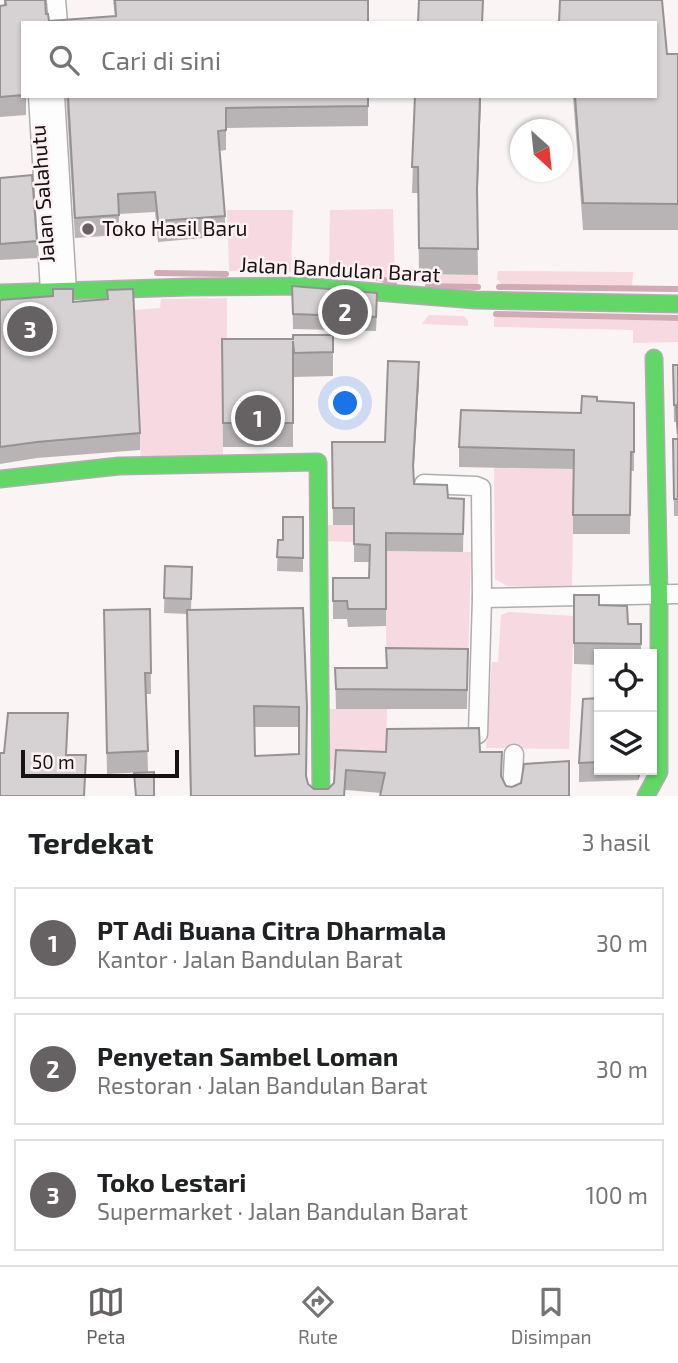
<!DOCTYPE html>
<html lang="id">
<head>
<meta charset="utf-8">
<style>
	:root { --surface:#fff; --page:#f6f6f6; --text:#202124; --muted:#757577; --line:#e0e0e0; --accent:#666263 }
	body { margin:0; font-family:"Exo 2",sans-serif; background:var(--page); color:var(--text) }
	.controls { position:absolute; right:21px; bottom:21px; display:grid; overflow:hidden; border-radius:0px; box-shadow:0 2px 5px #0004 }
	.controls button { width:63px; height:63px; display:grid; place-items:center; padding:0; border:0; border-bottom:2px solid var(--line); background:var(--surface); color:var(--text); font:35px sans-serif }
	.compass { position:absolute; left:510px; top:119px; width:63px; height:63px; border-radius:50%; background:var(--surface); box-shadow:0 2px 5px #0004; rotate:153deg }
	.scale { position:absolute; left:21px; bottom:18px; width:158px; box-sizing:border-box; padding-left:7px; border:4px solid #171314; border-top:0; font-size:19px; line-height:24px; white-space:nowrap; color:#171314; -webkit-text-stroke:5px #fdf1f3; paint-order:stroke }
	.you { position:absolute; left:346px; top:404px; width:24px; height:24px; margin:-18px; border:5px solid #fff; border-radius:50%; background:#1a73e8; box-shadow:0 0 0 10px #1a73e833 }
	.badge { display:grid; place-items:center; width:46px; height:46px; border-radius:50%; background:var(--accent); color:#fff; font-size:23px; font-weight:700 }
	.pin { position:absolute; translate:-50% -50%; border:4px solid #fff; box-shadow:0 2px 7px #0006 }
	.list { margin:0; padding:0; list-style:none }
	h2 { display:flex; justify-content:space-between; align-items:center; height:91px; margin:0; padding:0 28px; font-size:30px }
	h2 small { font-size:23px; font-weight:400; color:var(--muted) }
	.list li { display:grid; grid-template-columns:46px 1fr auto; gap:21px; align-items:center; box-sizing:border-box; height:112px; margin:0 14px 14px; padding:0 14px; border:2px solid var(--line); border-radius:0px }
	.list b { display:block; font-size:26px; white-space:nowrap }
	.list p { margin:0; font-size:23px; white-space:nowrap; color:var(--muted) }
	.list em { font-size:23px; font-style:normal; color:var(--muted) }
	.icon { flex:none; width:38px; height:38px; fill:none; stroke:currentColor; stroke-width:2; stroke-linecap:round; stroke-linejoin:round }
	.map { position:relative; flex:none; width:678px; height:796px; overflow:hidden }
	.search { position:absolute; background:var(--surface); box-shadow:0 2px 5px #0004; left:21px; right:21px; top:21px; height:77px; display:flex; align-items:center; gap:18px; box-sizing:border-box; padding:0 24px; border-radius:0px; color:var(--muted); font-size:26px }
	.sheet { height:469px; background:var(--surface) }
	nav { display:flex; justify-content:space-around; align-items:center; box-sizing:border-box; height:98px; border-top:2px solid var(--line); background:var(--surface); font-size:19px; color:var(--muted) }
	nav a { display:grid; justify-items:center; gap:4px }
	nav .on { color:var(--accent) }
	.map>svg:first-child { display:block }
	.green { fill:#f7dae1 }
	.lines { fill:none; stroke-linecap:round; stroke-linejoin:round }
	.stream { stroke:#d1aab3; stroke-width:6 }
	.street-casing { stroke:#b1adae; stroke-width:21 }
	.fast-casing { stroke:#b1adae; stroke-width:19 }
	.street { stroke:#fefdfe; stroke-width:18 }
	.fast { stroke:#63d668; stroke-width:16 }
	.wall { fill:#b8b4b5; fill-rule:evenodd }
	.shaded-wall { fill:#969293 }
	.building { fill:#d6d1d2; stroke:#969293; stroke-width:2; fill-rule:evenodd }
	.poi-dot { fill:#666263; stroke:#fdf1f3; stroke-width:2.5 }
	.labels { text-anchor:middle; stroke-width:5; stroke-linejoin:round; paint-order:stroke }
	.street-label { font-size:21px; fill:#171314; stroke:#fdf1f3 }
	.poi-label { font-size:21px; fill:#171314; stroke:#fdf1f3; text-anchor:start }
</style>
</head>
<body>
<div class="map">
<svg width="678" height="796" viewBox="0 0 678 796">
	<rect width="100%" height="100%" fill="#faf4f5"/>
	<!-- green -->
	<g class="green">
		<polygon points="393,209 395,280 371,274 331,272 329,269 330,210"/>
		<polygon points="227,210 293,210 291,272 229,271"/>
		<polygon points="498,271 633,272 632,286 502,285 497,279"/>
		<polygon points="419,274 478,275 478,284 421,283 418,281"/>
		<polygon points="227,298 227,339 223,345 223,459 141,461 133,310 160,308 161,299"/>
		<polygon points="429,315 464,316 468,321 468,326 422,324"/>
		<polygon points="497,317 678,321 678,342 633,343 633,330 494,327 494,319"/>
		<polygon points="494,467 574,469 572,586 507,586 495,579"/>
		<polygon points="322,525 387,525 387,543 322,541"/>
		<polygon points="386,551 471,552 468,668 386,668"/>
		<polygon points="509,612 574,616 569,749 486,748 492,662 498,662 501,615"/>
		<polygon points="329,709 387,709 386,772 328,770"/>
	</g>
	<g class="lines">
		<!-- stream -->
		<g class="stream">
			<polyline points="157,273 226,274"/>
			<polyline points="330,274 371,276 394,283"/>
			<polyline points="428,286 478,287"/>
			<polyline points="499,287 678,289"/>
			<polyline points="496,314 678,318"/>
		</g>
		<defs>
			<g id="street">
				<polyline points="56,0 58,23"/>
				<polyline points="38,96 50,291"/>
				<polyline points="55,96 67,291"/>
				<polyline points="424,484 476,486 481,488 482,598 478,734"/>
				<polyline points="482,598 678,594"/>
				<polyline points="512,796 514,754"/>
			</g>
			<g id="fast">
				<polyline points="0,293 189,287 302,286 475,300 678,304"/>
				<polyline points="0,479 119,466 318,462 321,796"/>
				<polyline points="646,796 659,772 659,595 654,358"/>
			</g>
		</defs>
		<!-- street casing -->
		<use href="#street" class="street-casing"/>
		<!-- fast casing -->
		<use href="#fast" class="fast-casing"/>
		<!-- street -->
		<use href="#street" class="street"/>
		<!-- fast -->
		<use href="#fast" class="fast"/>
	</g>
	<!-- wall -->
	<g class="wall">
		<polygon points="4,0 45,0 46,14 49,21 115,16 113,0 368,0 23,23 23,96 26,96 26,115 0,117 0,6 4,6"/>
		<polygon points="667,54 678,54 678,230 583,230 573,96 655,96"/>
		<polygon points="66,96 368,96 368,126 226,128 226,150 219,151 225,216 225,236 158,242 155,212 119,214 119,235 75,238"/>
		<polygon points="415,96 481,96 477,203 478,275 419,274 418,193 412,193"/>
		<polygon points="0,178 37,241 37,258 0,260"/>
		<polygon points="292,286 377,307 376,331 293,329"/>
		<polygon points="107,290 140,433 140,450 37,458 0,464 0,300 73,302 107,299"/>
		<polygon points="222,339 333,352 333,376 294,377 293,368 293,447 223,447"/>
		<polygon points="673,365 678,365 678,516 674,516 673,439 677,439 676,422 674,422"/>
		<polygon points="419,380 413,474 414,484 448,498 464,499 463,552 386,551 386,626 348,627 347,619 333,619 333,578 369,578 370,562 354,562 354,525 333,525 332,442 385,442"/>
		<polygon points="597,401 634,403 634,471 631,471 630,534 573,534 573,469 459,467 459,447 581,413"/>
		<polygon points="303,517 303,572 277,571 278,540 283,540"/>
		<path d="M165,566L192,581L191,610L303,608L306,777L308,784L314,789H328L334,783L336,750L386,752H480L502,777L506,786L569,796L381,793L346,790L190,796L187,614L164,613ZM254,727H299V754L255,756Z"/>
		<polygon points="574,595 599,605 628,624 641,624 641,654 599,654 599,665 574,664"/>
		<polygon points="150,609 151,694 146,694 148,772 107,774 104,610"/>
		<polygon points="468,649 467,709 336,709 335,668 387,668"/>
		<polygon points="599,698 599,770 641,770 641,773 638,780 579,782 579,763"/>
	</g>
	<!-- shaded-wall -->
	<g class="shaded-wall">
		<polygon points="480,96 481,96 477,215 477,189"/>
		<polygon points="419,362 419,380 413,483 413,465"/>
		<polygon points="638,770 641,770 641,773 638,780"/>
	</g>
	<!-- building -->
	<g class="building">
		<polygon points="5,0 45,0 46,14 48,14 49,21 116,16 115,0 368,0 368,23 23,23 23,95 0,97 0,6 6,5"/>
		<polygon points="419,0 483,0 482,23 418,23"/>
		<polygon points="560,0 662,0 667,54 678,54 678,204 583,203 575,96 655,96 655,23 559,23"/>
		<polygon points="68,96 368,96 368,106 226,108 226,130 218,131 225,216 158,221 155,192 118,194 119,215 75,218"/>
		<polygon points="415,96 480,96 477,189 478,249 419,248 418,167 412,167"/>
		<polygon points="32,175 37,241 0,244 0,178"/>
		<polygon points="292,286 377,293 376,317 293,314"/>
		<polygon points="53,289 73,289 73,302 108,299 107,290 133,289 140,433 37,442 0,447 0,300 53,296"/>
		<polygon points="293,335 333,335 333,352 294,353 293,341 293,423 223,423 222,339 293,339"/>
		<polygon points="388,361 419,362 413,465 414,484 447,485 448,498 464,499 463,534 386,533 386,609 348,609 347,601 333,601 333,578 369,578 370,545 354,544 354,508 333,508 332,442 385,442"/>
		<polygon points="673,365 678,365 678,434 676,405 674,405"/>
		<polygon points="582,396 597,397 597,401 634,403 634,452 631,452 630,515 573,515 574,450 459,447 461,410 581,413"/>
		<polygon points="673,439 678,439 678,499 674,499"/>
		<polygon points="283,517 303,517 303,558 277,557 278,540 283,540"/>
		<polygon points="165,566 192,567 191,599 164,598"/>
		<polygon points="574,595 599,595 599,605 627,606 628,624 641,624 641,644 574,643"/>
		<path d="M303,608L307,707L306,776L308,784L314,789H328L334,783L336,750L386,752L387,729L479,728L480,752H502L501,776L506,786L512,787L521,783L524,764L569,761V796H380L385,773L346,770L344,796H191L187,610ZM254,706L299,707V754L255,756Z"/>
		<polygon points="150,609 151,673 145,673 148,751 107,753 104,610"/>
		<polygon points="386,648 468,649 467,690 336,689 335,668 387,668"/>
		<polygon points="599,698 599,762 579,763 583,699"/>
		<polygon points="8,713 68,713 66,755 86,755 84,796 0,796 0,753 4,753"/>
		<polygon points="154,772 154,796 136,796 134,773"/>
	</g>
	<!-- markers -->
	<circle class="poi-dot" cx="88" cy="229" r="7"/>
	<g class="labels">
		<!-- street labels -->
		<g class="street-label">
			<text transform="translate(43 194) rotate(-94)" y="7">Jalan Salahutu</text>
			<text transform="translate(340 270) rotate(3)" y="7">Jalan Bandulan Barat</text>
		</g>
		<!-- poi labels -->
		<g class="poi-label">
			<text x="102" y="236">Toko Hasil Baru</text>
		</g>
	</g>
</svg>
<div class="controls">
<button><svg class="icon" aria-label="locate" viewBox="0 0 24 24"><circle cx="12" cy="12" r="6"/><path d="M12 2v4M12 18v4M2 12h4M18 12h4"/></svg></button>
<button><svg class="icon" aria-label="layers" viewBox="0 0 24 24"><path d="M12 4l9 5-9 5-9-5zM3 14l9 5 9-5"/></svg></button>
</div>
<svg class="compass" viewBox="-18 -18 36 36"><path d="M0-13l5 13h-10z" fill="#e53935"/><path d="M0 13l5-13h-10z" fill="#757577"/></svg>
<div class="scale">50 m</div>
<div class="you"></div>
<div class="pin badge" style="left:258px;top:418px">1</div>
<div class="pin badge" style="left:345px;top:312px">2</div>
<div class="pin badge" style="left:30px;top:329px">3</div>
<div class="search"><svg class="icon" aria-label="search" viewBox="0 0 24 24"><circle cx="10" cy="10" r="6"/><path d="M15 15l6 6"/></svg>Cari di sini</div>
</div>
<section class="sheet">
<h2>Terdekat<small>3 hasil</small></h2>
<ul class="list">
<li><span class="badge">1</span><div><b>PT Adi Buana Citra Dharmala</b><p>Kantor · Jalan Bandulan Barat</p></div><em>30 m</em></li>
<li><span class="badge">2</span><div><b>Penyetan Sambel Loman</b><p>Restoran · Jalan Bandulan Barat</p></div><em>30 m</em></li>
<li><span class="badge">3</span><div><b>Toko Lestari</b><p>Supermarket · Jalan Bandulan Barat</p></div><em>100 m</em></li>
</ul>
</section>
<nav>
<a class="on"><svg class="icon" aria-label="map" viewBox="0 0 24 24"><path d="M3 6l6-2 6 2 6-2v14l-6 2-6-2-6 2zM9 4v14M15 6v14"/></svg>Peta</a>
<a><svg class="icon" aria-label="directions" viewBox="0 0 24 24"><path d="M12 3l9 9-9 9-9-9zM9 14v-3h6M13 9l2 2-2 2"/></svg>Rute</a>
<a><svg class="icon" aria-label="saved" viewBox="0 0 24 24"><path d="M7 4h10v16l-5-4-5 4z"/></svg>Disimpan</a>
</nav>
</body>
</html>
